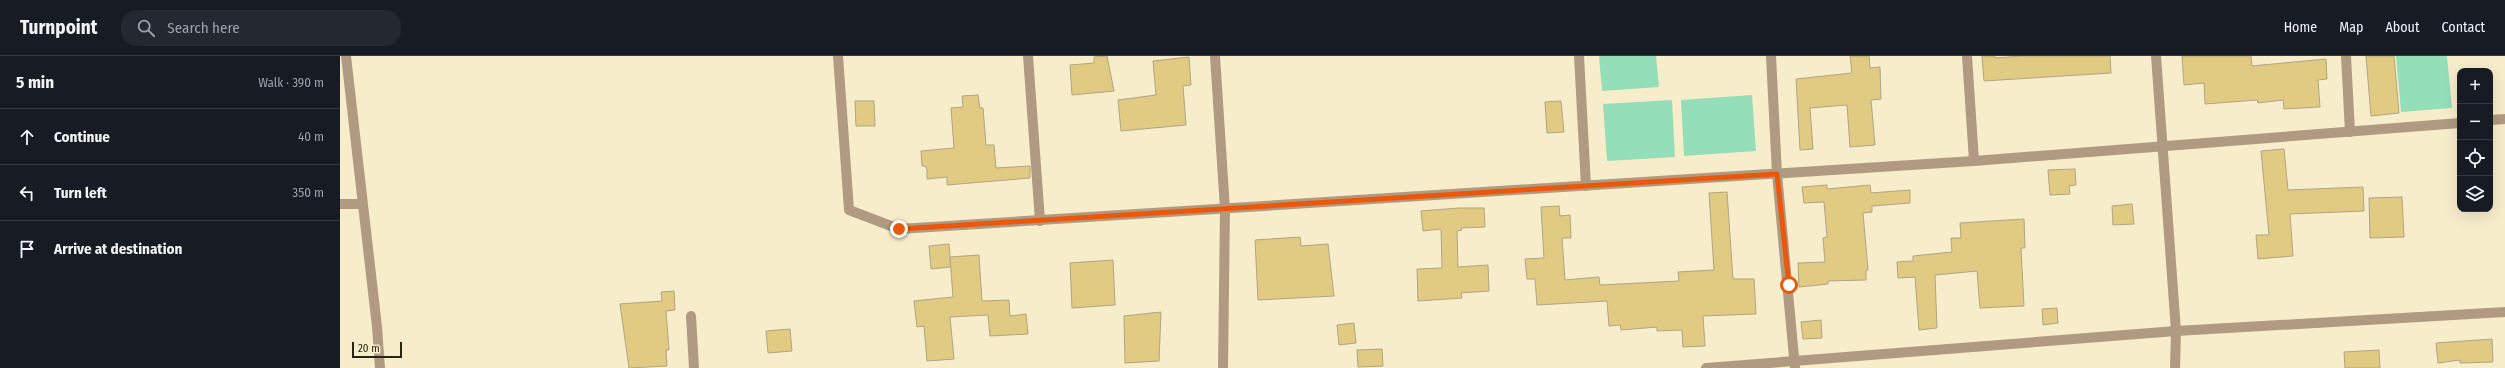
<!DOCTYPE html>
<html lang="en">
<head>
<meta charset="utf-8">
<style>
	:root { --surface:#171b24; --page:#242831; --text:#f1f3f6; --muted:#9ea1a6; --line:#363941 }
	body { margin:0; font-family:"Fira Sans Condensed",sans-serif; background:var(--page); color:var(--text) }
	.controls { position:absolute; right:12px; top:12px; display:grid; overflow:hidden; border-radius:8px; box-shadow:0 4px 16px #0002 }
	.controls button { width:36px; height:36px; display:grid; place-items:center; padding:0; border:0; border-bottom:1px solid var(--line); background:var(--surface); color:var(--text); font:20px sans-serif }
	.scale { position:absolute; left:12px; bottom:10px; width:50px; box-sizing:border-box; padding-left:4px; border:2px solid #282417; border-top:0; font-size:11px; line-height:14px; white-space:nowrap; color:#282417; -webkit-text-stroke:3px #f7edcb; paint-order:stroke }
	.stop { position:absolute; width:12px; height:12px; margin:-9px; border:3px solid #ea580c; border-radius:50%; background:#fff }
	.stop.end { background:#ea580c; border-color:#fff; box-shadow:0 1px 4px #0008 }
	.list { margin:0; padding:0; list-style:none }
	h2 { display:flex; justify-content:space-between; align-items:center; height:52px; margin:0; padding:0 16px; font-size:17px }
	h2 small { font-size:13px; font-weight:400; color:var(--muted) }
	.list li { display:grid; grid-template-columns:26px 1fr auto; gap:12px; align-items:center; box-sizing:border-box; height:56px; padding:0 16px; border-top:1px solid var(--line) }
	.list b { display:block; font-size:15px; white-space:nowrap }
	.list em { font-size:13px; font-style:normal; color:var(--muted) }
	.icon { flex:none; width:22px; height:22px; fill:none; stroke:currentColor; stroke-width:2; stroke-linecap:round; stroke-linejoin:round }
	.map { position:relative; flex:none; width:2165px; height:312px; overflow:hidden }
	header { display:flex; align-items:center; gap:24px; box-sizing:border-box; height:56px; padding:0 20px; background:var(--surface); border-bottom:1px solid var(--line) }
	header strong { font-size:19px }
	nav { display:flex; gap:22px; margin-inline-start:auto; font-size:14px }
	.search { width:280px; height:36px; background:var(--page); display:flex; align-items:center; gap:10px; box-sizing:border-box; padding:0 14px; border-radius:16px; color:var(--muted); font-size:15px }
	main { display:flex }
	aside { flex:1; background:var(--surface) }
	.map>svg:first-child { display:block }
	.green { fill:#94deb9 }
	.building { fill:#e1ca81; stroke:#afa586 }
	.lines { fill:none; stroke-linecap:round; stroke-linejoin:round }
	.street { stroke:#b09a82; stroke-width:10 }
	.route { stroke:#ea580c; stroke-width:5 }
</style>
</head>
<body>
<header>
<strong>Turnpoint</strong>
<div class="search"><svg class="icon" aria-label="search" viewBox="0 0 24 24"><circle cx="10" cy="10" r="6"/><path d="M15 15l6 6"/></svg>Search here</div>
<nav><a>Home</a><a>Map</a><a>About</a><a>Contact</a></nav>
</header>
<main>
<aside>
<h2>5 min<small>Walk · 390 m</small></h2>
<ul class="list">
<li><svg class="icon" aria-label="ahead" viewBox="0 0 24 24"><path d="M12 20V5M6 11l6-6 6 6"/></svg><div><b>Continue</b></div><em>40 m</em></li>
<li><svg class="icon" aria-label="left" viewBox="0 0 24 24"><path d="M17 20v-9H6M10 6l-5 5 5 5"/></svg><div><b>Turn left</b></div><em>350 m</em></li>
<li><svg class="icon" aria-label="arrive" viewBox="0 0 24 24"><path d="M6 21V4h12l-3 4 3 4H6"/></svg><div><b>Arrive at destination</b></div></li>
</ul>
</aside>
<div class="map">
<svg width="2165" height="312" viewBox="0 0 2165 312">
	<rect width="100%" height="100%" fill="#f7edcb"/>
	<!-- green -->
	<g class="green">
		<polygon points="1259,0 1316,0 1319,31 1262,35"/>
		<polygon points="2056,0 2107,0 2112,52 2061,56"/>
		<polygon points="1412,39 1416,95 1344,100 1341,44"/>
		<polygon points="1332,44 1335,101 1267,105 1263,48"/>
	</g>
	<!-- building -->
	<g class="building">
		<polygon points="767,0 774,35 732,39 730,9 754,7 754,1"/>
		<polygon points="1510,0 1529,0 1530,12 1540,11 1541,43 1531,44 1535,89 1510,91 1507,49 1470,52 1473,93 1460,94 1456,23 1512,17"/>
		<polygon points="1642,0 1655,0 1655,2 1682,0 1770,0 1771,17 1644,25"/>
		<polygon points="1842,0 1911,0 1912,10 1986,3 1987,23 1978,24 1980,51 1944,53 1943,44 1918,47 1917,44 1865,48 1864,27 1844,29"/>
		<polygon points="2026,0 2054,0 2059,57 2031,60"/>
		<polygon points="849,1 851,29 843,30 846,69 781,75 778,44 816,39 813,5"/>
		<polygon points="638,39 640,52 643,52 646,89 654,89 656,112 690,110 690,122 607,129 607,121 587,123 587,114 585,110 582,110 581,95 614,92 611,52 623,51 622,40"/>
		<polygon points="515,45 534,45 535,70 516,70"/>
		<polygon points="1221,45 1224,76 1207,77 1205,46"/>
		<polygon points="1944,93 1948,134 2023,131 2024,155 1950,158 1953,200 1918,203 1916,179 1929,179 1921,95"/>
		<polygon points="1735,113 1736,129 1729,130 1730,138 1710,139 1708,114"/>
		<polygon points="1487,129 1487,133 1530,129 1531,137 1570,134 1570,147 1532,150 1532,156 1523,157 1528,214 1526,214 1526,224 1488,225 1488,228 1459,231 1458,207 1485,206 1483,182 1487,181 1484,146 1464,147 1462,131"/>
		<polygon points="1387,136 1393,223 1414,223 1416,258 1363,260 1365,290 1343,291 1342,274 1317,275 1317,271 1281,274 1280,269 1269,270 1267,245 1197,249 1195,223 1187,223 1185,203 1204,202 1201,151 1219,150 1220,160 1230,159 1231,182 1222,182 1225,224 1259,221 1260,229 1339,225 1338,216 1374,214 1369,137"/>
		<polygon points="2062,141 2064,181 2030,182 2029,142"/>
		<polygon points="1792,148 1794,168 1773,169 1772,150"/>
		<polygon points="1119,152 1144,152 1145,171 1121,172 1122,174 1117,175 1118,211 1148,209 1149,235 1121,237 1122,242 1078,245 1077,213 1102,212 1101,173 1083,175 1081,155"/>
		<polygon points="1684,163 1685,192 1681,192 1684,250 1640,252 1637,215 1595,219 1597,272 1579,274 1575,221 1558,222 1557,206 1573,205 1573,200 1612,196 1611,182 1621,182 1620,167"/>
		<polygon points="960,181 961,190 988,188 994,240 918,244 915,184"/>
		<polygon points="609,188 611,211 591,213 589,190"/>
		<polygon points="639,199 642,245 669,244 670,260 686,258 688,278 650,280 648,259 610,261 614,303 587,305 584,270 577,271 574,245 613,241 610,201"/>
		<polygon points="773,204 775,249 732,252 730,207"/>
		<polygon points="334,235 335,254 326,255 329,294 326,294 327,310 289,312 280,248 322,245 321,236"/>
		<polygon points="1717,252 1718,267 1703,269 1702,253"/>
		<polygon points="821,256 819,305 785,307 784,260"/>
		<polygon points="1481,264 1482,282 1463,283 1461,266"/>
		<polygon points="1014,267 1016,287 999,289 997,269"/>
		<polygon points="450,273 452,295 428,297 426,275"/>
		<polygon points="2152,283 2153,306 2120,307 2120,304 2098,307 2096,287"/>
		<polygon points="1042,293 1043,310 1018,311 1017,294"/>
		<polygon points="2039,294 2040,312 2005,312 2004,296"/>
	</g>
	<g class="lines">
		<!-- street -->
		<g class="street">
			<polyline points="6,0 37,271 40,312"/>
			<polyline points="498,0 509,154 559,173 1634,105 2120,67"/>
			<polyline points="688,0 700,165"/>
			<polyline points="875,0 885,153 883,312"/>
			<polyline points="1239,0 1246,130"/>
			<polyline points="1431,0 1437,118 1455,312"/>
			<polyline points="1627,0 1634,105"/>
			<polyline points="1816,0 1836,275 1835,312"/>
			<polyline points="2006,0 2010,76"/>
			<polyline points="2150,64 2165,63"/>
			<polyline points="0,148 22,148"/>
			<polyline points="351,260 354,312"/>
			<polyline points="1366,312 1836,275 2165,256"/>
		</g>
	</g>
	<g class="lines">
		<!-- route -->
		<polyline class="route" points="559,173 1437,118 1449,229"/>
	</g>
</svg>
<div class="controls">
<button>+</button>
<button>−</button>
<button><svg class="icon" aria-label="locate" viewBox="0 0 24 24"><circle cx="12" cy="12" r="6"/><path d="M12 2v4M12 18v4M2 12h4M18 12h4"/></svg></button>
<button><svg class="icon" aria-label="layers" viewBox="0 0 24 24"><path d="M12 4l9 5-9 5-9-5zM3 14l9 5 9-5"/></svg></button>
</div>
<div class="scale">20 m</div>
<div class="stop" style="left:1449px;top:229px"></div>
<div class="stop end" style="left:559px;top:173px"></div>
</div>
</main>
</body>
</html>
